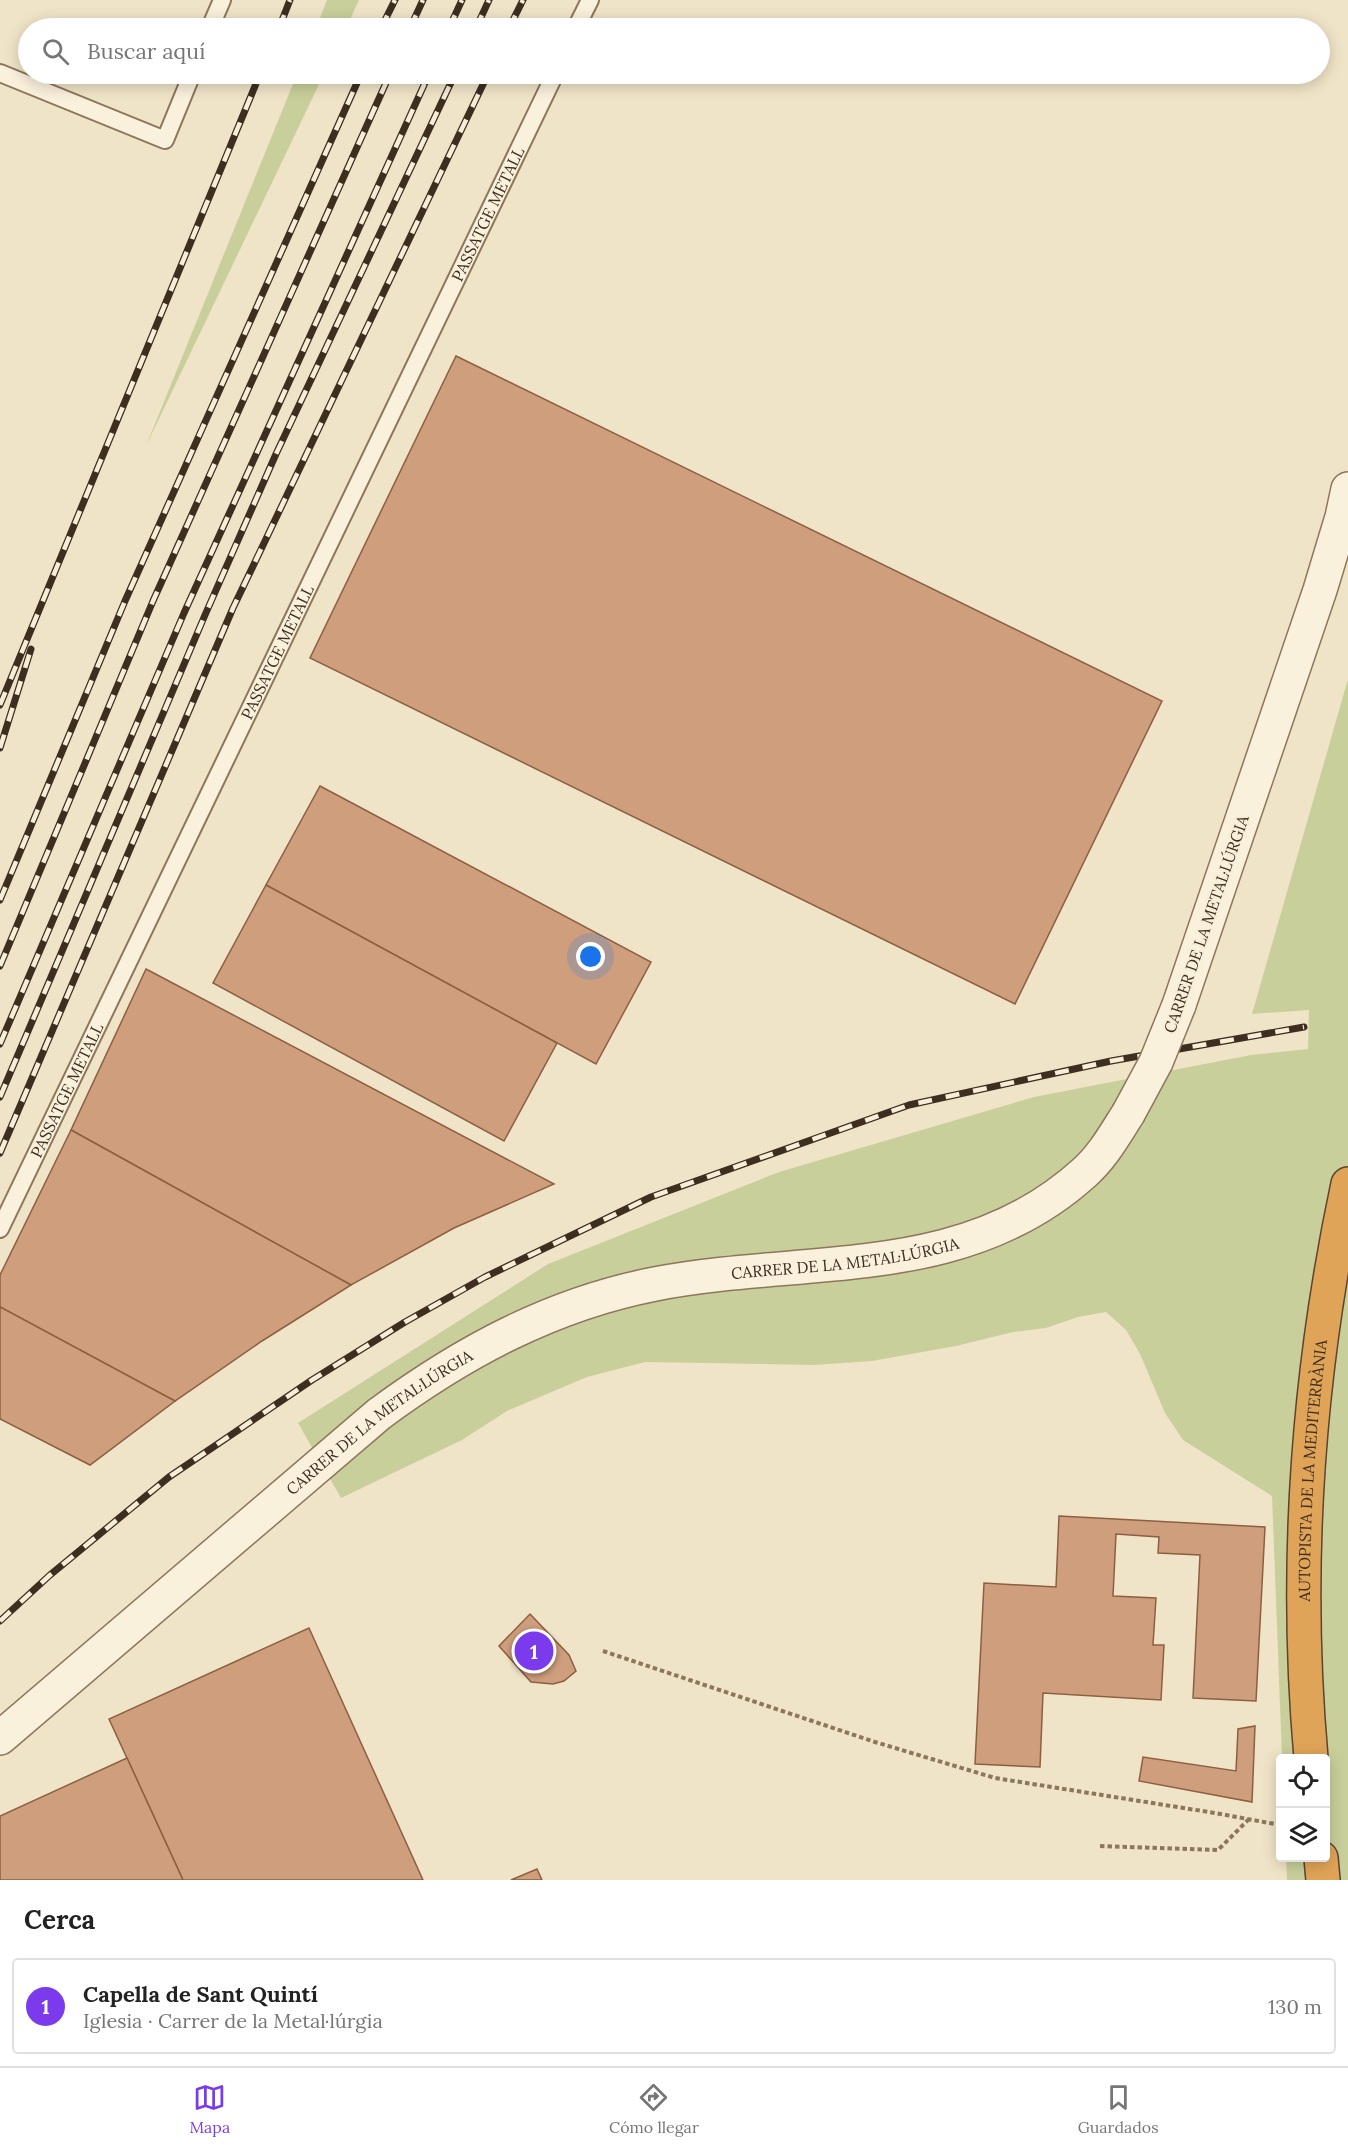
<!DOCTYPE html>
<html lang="es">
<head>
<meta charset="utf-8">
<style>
	:root { --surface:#fff; --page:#f2f2f2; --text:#222; --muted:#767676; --line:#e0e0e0; --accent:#7c3aed }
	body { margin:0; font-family:Lora,serif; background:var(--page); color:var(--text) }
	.controls { position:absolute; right:18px; bottom:18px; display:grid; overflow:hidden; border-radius:6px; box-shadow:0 3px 15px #0003 }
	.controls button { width:54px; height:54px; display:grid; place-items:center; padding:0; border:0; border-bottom:2px solid var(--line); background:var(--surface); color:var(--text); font:30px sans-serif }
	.you { position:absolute; left:591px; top:957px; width:21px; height:21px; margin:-15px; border:4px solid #fff; border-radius:50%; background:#1a73e8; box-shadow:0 0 0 9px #1a73e833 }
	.badge { display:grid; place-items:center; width:39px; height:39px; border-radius:50%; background:var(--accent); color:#fff; font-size:20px; font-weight:700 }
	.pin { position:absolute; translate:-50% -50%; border:3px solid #fff; box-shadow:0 2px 6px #0006 }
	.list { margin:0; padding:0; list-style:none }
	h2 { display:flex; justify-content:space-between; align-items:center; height:78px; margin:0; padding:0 24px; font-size:26px }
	h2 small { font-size:20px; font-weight:400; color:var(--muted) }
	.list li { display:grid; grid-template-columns:39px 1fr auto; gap:18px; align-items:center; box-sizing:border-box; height:96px; margin:0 12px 12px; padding:0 12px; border:2px solid var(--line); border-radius:6px }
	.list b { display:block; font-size:22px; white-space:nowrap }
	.list p { margin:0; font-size:20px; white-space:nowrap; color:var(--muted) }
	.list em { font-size:20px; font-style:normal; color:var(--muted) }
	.icon { flex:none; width:33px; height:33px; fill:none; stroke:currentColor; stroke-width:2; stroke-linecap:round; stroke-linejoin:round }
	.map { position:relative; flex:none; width:1348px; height:1880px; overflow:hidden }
	.search { position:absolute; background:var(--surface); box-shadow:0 3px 15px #0003; left:18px; right:18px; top:18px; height:66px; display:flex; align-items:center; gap:15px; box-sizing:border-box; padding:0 21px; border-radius:33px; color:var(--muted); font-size:22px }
	.sheet { height:186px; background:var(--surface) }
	nav { display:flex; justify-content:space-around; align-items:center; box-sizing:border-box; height:84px; border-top:2px solid var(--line); background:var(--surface); font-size:16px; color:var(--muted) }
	nav a { display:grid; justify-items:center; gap:3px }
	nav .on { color:var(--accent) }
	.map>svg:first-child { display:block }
	.green { fill:#c9cf9b }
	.building { fill:#cf9f7d; stroke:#8d5f41; stroke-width:1.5 }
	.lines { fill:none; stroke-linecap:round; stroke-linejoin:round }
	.service-casing { stroke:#8d765c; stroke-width:20 }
	.minor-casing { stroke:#8d765c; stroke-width:36 }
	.motorway-casing { stroke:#5b4430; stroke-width:36 }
	.path { stroke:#8d765c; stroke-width:4; stroke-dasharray:4.5 3; stroke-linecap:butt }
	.service { stroke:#faf1dc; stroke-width:16 }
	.minor { stroke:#faf1dc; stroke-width:33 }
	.motorway { stroke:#e0a458; stroke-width:33 }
	.rail-casing { stroke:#3d2e20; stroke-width:7 }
	.rail { stroke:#f7eed8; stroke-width:4.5; stroke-dasharray:14; stroke-linecap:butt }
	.minor-bridge-casing { stroke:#8d765c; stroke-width:36; stroke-linecap:butt }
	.minor-bridge { stroke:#faf1dc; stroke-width:33 }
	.labels { text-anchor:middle; stroke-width:4.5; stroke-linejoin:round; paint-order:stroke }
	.street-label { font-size:16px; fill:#3d2e20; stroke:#f7eed8 }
</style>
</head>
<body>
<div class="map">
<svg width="1348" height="1880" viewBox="0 0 1348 1880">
	<rect width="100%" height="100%" fill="#f0e4c8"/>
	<!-- green -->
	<g class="green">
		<polygon points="327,0 359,0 346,28 316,28"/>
		<polygon points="297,74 324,74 146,446"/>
		<polygon points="1348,679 1348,1880 1287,1880 1286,1858 1326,1858 1326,1758 1282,1758 1272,1496 1183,1440 1165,1413 1140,1354 1126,1330 1106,1312 1078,1317 1046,1328 1013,1332 956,1346 872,1361 814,1365 645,1362 587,1377 507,1411 462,1440 341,1498 298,1423 548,1264 779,1172 1034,1097 1251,1055 1308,1049 1309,1010 1252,1014"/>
	</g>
	<!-- building -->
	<g class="building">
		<polygon points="456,356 1162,701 1015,1004 310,658"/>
		<polygon points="320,786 651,962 596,1064 266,885"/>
		<polygon points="266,885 557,1043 504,1141 213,983"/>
		<polygon points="146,969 554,1184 454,1228 351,1285 71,1130"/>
		<polygon points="71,1130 351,1285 262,1341 175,1401 0,1307 0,1275"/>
		<polygon points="0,1307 175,1401 90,1465 0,1419"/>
		<polygon points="1059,1516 1265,1527 1256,1701 1193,1698 1200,1555 1158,1553 1159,1537 1116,1534 1113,1596 1156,1598 1153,1645 1164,1645 1161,1700 1043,1693 1040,1767 975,1764 984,1583 1056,1587"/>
		<polygon points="530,1614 569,1655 576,1671 564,1681 553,1684 531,1682 499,1646"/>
		<polygon points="309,1628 423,1880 183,1880 109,1719"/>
		<polygon points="1255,1726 1252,1802 1139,1781 1143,1757 1236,1771 1238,1729"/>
		<polygon points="127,1758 183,1880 0,1880 0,1816"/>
		<polygon points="537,1869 542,1880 511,1880"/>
	</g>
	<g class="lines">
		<defs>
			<g id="service">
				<polyline points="210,28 222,0"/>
				<polyline points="576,28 590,0"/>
				<polyline points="0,73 165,140 192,74"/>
				<path id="s1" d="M0,1229L555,74"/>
			</g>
			<g id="minor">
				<polyline points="1179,1005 1320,590 1342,517 1348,489"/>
				<path id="s2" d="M0,1738L379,1414C463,1352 552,1304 655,1284C804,1255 964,1283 1085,1172C1103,1156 1115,1134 1128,1114"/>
			</g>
			<g id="motorway">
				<path id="s3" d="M1311,1758C1294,1567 1308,1372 1348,1184"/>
				<polyline points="1321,1858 1323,1880"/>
			</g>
		</defs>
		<!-- service casing -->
		<use href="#service" class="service-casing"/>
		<!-- minor casing -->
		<use href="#minor" class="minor-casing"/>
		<!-- motorway casing -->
		<use href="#motorway" class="motorway-casing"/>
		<!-- path -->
		<g class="path">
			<polyline points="603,1651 875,1742 995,1778 1215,1813 1280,1825"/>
			<polyline points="1100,1846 1218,1850 1248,1820"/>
		</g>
		<!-- service -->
		<use href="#service" class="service"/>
		<!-- minor -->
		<use href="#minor" class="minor"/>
		<!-- motorway -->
		<use href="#motorway" class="motorway"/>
		<defs>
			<g id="rail">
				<polyline points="279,28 290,0"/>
				<polyline points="381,28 395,0"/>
				<polyline points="410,28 423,0"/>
				<polyline points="449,28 462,0"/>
				<polyline points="476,28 489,0"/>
				<polyline points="509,28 523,0"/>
				<polyline points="0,705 260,74"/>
				<polyline points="0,748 31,649"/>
				<polyline points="0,900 125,601 361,74"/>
				<polyline points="0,966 153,601 390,74"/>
				<polyline points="0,1044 184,613 429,74"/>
				<polyline points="0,1097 205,615 276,454 455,74"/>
				<polyline points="0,1153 233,608 488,74"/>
				<polyline points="0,1621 50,1575 169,1477 312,1380 405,1322 485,1277 651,1197 909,1105 1111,1061 1304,1027"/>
			</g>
		</defs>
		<!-- rail casing -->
		<use href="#rail" class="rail-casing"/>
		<!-- rail -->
		<use href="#rail" class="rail"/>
		<defs>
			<polyline id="minor-bridge" points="1128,1114 1156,1062 1179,1005"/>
		</defs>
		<!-- minor-bridge casing -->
		<use href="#minor-bridge" class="minor-bridge-casing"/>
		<!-- minor-bridge -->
		<use href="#minor-bridge" class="minor-bridge"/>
	</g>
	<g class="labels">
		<!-- street labels -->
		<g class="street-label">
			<text dy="6" stroke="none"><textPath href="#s1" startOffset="1126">PASSATGE METALL</textPath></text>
			<text dy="6" stroke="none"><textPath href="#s1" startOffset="640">PASSATGE METALL</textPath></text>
			<text transform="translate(1206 924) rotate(-71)" y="6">CARRER DE LA METAL·LÚRGIA</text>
			<text dy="6" stroke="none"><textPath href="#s1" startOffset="154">PASSATGE METALL</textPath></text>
			<text dy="6" stroke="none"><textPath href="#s2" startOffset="998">CARRER DE LA METAL·LÚRGIA</textPath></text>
			<text dy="6" stroke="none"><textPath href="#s2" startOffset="494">CARRER DE LA METAL·LÚRGIA</textPath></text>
			<text dy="6" stroke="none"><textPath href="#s3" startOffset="288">AUTOPISTA DE LA MEDITERRÀNIA</textPath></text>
		</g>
	</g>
</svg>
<div class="controls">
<button><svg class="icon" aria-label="locate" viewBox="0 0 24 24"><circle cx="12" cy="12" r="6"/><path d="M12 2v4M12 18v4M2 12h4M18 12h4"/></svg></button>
<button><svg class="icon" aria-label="layers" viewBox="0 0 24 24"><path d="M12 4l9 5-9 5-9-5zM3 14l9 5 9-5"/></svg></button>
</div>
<div class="you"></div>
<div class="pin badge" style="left:534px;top:1651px">1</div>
<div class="search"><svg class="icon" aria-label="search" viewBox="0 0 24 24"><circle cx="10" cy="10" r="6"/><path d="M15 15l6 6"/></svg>Buscar aquí</div>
</div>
<section class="sheet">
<h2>Cerca<small></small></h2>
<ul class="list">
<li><span class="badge">1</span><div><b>Capella de Sant Quintí</b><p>Iglesia · Carrer de la Metal·lúrgia</p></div><em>130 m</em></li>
</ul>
</section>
<nav>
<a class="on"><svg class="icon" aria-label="map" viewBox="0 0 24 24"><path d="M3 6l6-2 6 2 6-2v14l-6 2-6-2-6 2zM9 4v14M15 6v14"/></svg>Mapa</a>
<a><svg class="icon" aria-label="directions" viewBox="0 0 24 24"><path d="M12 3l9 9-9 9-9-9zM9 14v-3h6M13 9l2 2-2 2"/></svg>Cómo llegar</a>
<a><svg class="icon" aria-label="saved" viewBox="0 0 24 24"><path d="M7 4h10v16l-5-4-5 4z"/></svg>Guardados</a>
</nav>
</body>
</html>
